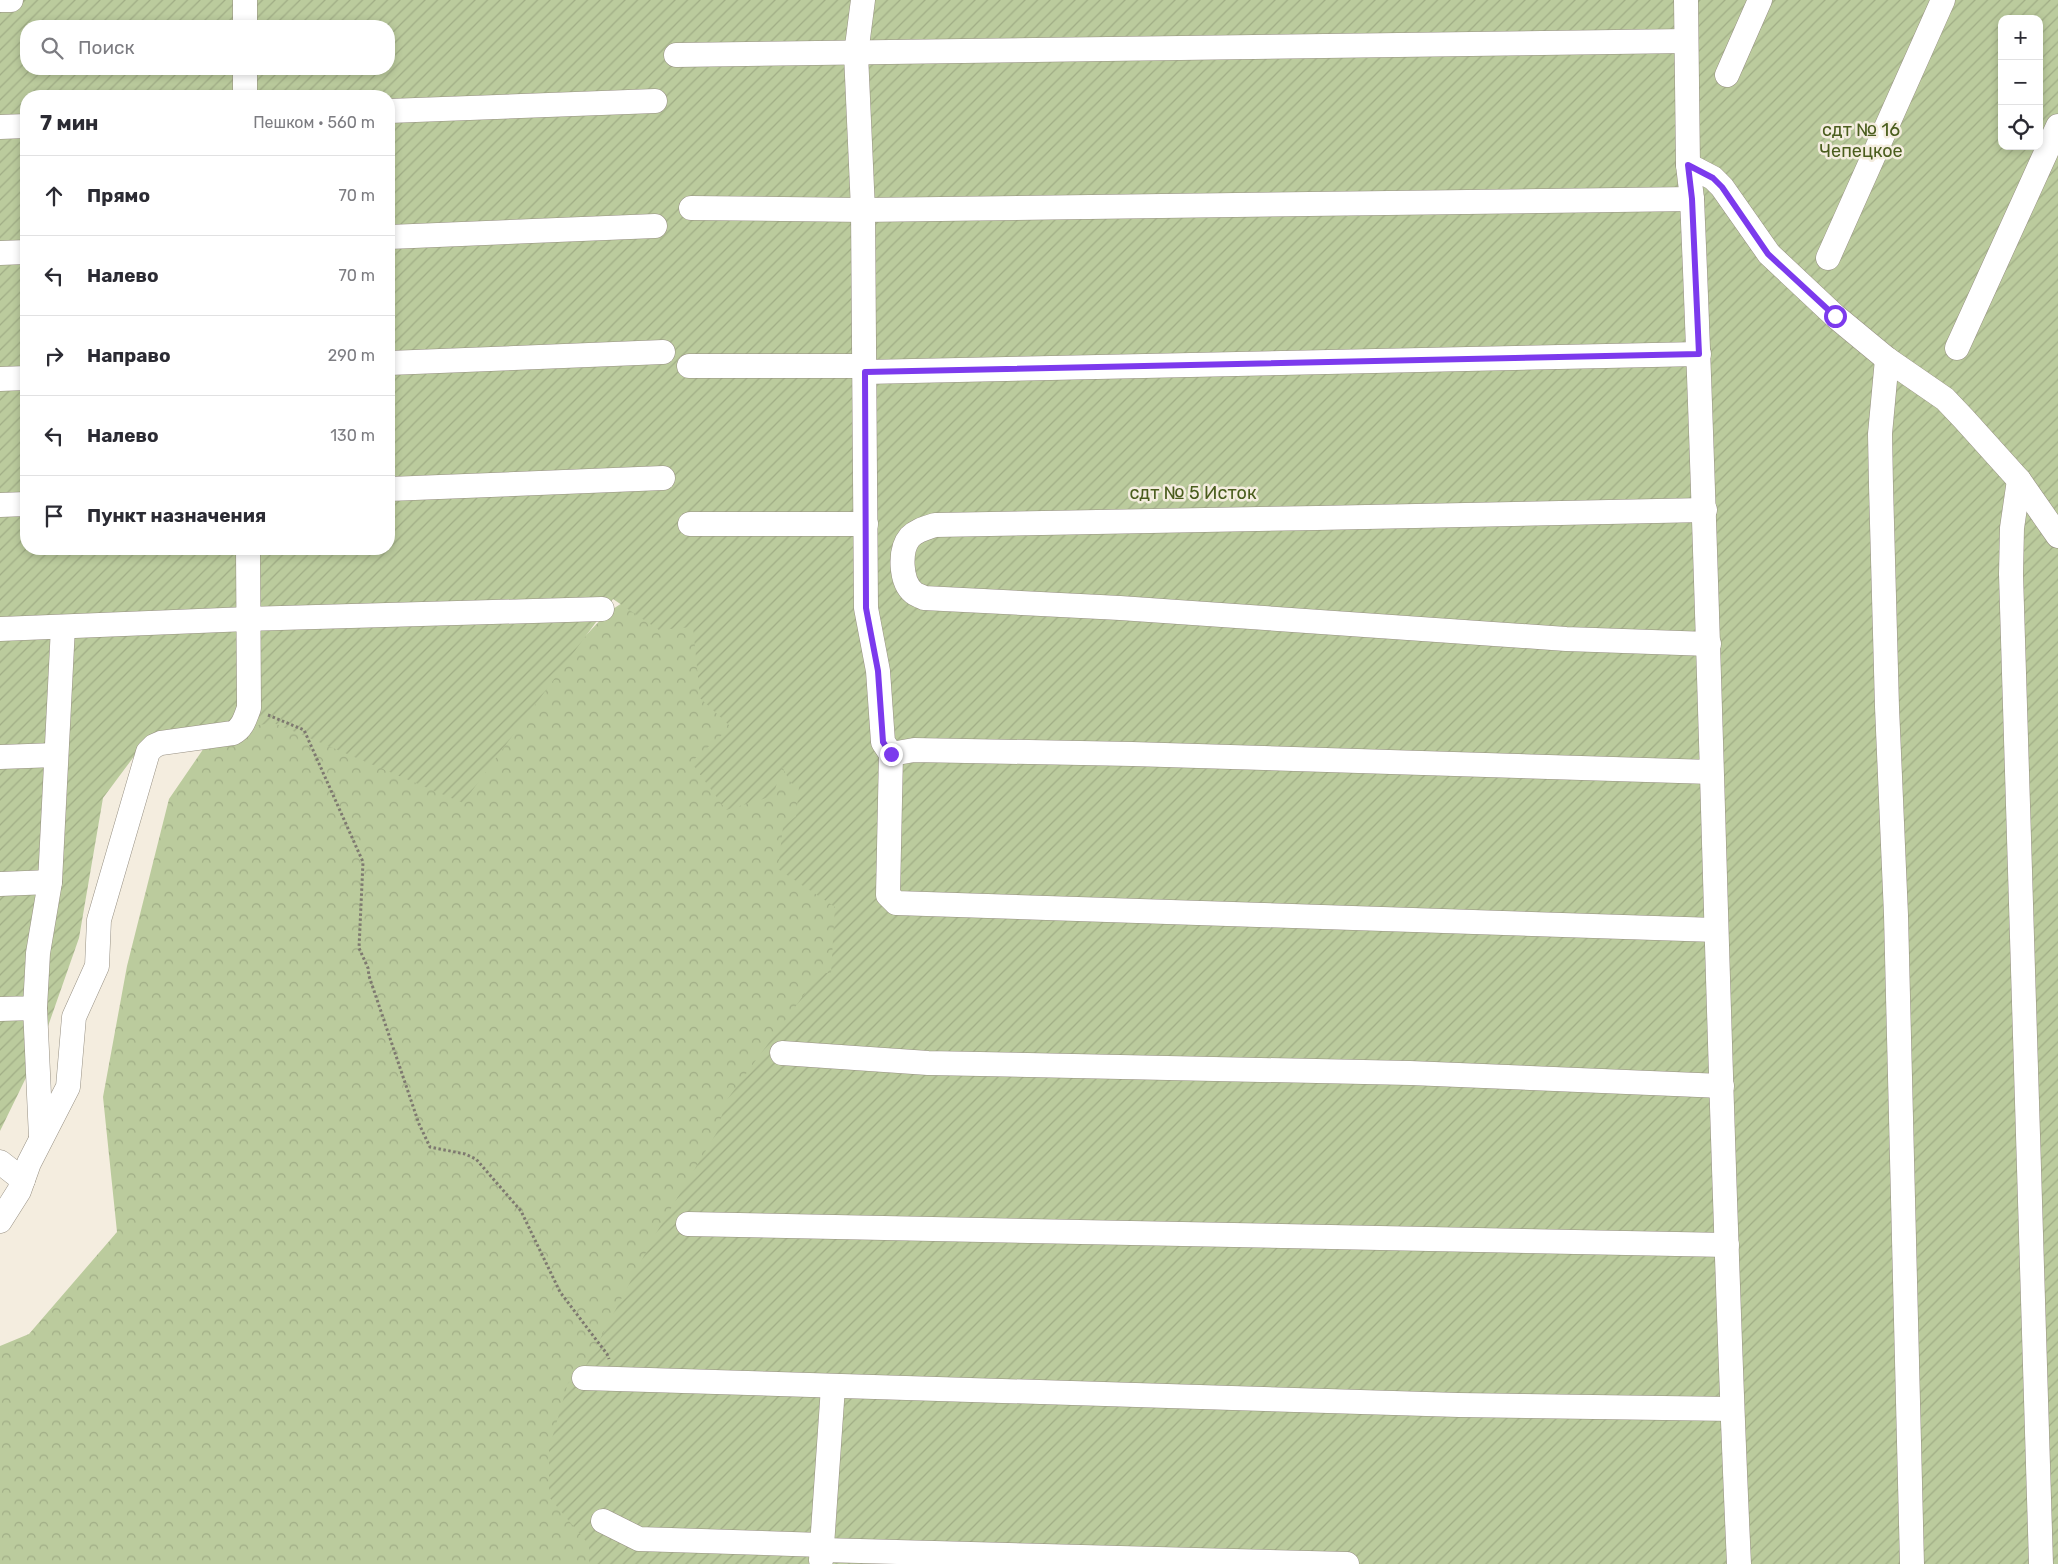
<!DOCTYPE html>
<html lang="ru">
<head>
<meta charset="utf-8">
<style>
	:root { --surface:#fff; --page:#f2f2f3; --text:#2b2b33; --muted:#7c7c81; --line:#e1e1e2 }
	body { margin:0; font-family:Rubik,sans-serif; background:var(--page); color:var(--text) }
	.controls { position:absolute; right:15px; top:15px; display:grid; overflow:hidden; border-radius:10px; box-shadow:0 2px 8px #0003 }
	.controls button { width:45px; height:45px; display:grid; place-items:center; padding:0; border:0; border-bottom:1px solid var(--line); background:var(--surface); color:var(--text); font:25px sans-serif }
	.stop { position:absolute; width:15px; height:15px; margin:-11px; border:4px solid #7c3aed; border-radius:50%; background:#fff }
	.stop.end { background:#7c3aed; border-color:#fff; box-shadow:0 1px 5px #0008 }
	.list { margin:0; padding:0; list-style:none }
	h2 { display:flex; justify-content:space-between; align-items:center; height:65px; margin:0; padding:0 20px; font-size:21px }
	h2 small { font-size:16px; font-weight:400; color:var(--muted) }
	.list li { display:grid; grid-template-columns:32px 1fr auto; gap:15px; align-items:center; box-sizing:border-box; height:80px; padding:0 20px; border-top:1px solid var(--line) }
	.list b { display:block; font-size:19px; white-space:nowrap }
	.list em { font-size:16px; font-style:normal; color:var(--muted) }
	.icon { flex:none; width:28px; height:28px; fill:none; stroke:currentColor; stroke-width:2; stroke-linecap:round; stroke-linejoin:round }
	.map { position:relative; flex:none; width:2058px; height:1564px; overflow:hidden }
	.search { position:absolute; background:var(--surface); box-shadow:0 2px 8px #0003; left:20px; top:20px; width:375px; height:55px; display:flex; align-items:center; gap:12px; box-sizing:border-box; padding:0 18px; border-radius:20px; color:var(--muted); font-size:19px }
	.panel { position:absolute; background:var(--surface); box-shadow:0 2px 8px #0003; left:20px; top:90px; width:375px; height:465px; border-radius:20px }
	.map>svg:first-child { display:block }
	.forest { fill:url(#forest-crowns) }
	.garden { fill:url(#garden-furrows); fill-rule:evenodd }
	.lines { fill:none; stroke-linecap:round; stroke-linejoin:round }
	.minor-casing { stroke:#979083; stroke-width:25 }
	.path { stroke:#7e7970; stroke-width:3; stroke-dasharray:2.5 2.5; stroke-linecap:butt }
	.minor { stroke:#fff; stroke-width:24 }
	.route { stroke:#7c3aed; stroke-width:6 }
	.labels { text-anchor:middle; stroke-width:5; stroke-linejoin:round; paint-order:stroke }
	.park-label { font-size:18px; fill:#4a5d1d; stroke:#f4eddf }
</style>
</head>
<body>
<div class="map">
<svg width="2058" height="1564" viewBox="0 0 2058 1564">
	<defs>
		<pattern id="forest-crowns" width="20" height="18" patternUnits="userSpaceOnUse" patternTransform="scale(1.25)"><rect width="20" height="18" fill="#bbcb9d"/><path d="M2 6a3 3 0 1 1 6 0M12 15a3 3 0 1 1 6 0" fill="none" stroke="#a0ad86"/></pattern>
		<pattern id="garden-furrows" width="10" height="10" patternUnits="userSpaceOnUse" patternTransform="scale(1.25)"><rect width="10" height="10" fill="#bbcb9d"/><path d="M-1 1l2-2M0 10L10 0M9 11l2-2" fill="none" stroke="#a0ad86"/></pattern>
	</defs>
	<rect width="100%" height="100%" fill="#f4eddf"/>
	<!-- forest -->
	<polygon class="forest" points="691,557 747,575 868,948 684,1564 0,1564 0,1346 29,1334 117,1232 103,1097 127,966 169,799 263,662 542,682 607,613"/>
	<!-- garden -->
	<path class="garden" d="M0,0H2058V1564H589V1545L549,1497V1449L568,1383L582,1373L655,1235L717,1132L726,1101L820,973H831L835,907L778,869L783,827L796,816L799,787L791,783L782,767L773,796L726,810L691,762L731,727L700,698L693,627L659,630L613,599L463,803L274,723L147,739L103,798L79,938L40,1049L0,1131ZM2002,19H2039V146H2002ZM26,26H389V69H26ZM26,96H389V549H26Z"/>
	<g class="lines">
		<defs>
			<g id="minor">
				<polyline points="0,0 11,0"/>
				<polyline points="245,0 245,26"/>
				<polyline points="863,0 856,54 863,210 866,608 878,671 883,742 891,754 888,895 896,903 1716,930"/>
				<path d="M1686,0L1688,165L1692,199C1712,654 1718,1109 1739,1564"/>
				<polyline points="676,55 1686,41"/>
				<polyline points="245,69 245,96"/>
				<polyline points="1727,75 1760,0"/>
				<polyline points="389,111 655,101"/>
				<polyline points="0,127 26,126"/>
				<polyline points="1688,165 1713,178 1722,187 1769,254 1835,316 1887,359 1945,399 1964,419 2019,480 2058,536"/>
				<polyline points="691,208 863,210 1692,199"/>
				<polyline points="389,237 655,226"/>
				<polyline points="0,253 26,252"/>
				<polyline points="1828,258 1943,0"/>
				<polyline points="1957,348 2058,126"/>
				<polyline points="1887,359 1880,434 1881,486 1887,707 1896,915 1912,1564"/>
				<polyline points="389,363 663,352"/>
				<polyline points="689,366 865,366"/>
				<polyline points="865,372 1699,354"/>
				<polyline points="0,379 26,378"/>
				<polyline points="2019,480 2012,528 2011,574 2041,1564"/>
				<polyline points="389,489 663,478"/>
				<polyline points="0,505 26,504"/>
				<path d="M1705,510C1448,517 1192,519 935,525C926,528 917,530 910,537C899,550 900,582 914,593C916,595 921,596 924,598L1120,608L1566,639L1709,644"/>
				<polyline points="690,524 866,524"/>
				<polyline points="0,629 248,619 602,609"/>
				<polyline points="891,754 914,750 1132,754 1711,772"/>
				<polyline points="0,757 56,755"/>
				<polyline points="0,884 50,882"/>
				<polyline points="35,1008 41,1138"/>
				<polyline points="0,1009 35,1008 38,953 50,882 63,627"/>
				<polyline points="782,1053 928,1063 1410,1073 1722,1086"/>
				<polyline points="0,1162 23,1180"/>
				<path d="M0,1221L19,1191L29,1163L68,1087L74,1017L97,966L99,920L148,752L154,746L161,743L233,733C243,728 245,718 249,708L248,549"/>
				<polyline points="688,1224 1727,1245"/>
				<polyline points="584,1378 1459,1405 1732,1409"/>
				<polyline points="603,1521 639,1539 822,1545"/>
				<polyline points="822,1550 1347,1564"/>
				<polyline points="821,1560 833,1387"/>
			</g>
		</defs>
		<!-- minor casing -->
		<use href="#minor" class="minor-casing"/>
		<!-- path -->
		<polyline class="path" points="268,715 304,730 363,862 359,948 368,968 369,976 419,1124 430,1147 465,1154 476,1159 521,1211 560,1292 607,1354 609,1359"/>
		<!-- minor -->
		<use href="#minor" class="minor"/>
	</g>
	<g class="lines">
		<!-- route -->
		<polyline class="route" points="891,754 883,742 878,671 866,608 865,372 1699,354 1692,199 1688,165 1713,178 1722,187 1768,254 1835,316"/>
	</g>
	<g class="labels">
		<!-- park labels -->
		<g class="park-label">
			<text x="1861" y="136">сдт № 16<tspan x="1861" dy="21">Чепецкое</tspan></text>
			<text x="1193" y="499">сдт № 5 Исток</text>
		</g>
	</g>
</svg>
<div class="controls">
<button>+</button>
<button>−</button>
<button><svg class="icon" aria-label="locate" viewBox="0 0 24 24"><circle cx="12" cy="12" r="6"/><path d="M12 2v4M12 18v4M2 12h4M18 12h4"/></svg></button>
</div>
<div class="stop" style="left:1835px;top:316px"></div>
<div class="stop end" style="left:891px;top:754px"></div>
<div class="search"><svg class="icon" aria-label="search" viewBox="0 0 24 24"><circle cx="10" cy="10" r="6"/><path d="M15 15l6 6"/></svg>Поиск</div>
<section class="panel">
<h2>7 мин<small>Пешком · 560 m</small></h2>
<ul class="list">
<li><svg class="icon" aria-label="ahead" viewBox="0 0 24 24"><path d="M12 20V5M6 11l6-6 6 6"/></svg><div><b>Прямо</b></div><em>70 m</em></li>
<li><svg class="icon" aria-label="left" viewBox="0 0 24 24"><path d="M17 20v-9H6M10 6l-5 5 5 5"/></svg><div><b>Налево</b></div><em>70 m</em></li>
<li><svg class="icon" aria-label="right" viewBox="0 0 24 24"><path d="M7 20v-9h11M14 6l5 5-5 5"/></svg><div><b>Направо</b></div><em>290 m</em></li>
<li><svg class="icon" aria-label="left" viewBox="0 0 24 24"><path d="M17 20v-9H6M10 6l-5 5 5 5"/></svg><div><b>Налево</b></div><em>130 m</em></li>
<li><svg class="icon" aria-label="arrive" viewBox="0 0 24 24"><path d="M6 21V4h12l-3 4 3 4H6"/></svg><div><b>Пункт назначения</b></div></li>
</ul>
</section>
</div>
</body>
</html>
